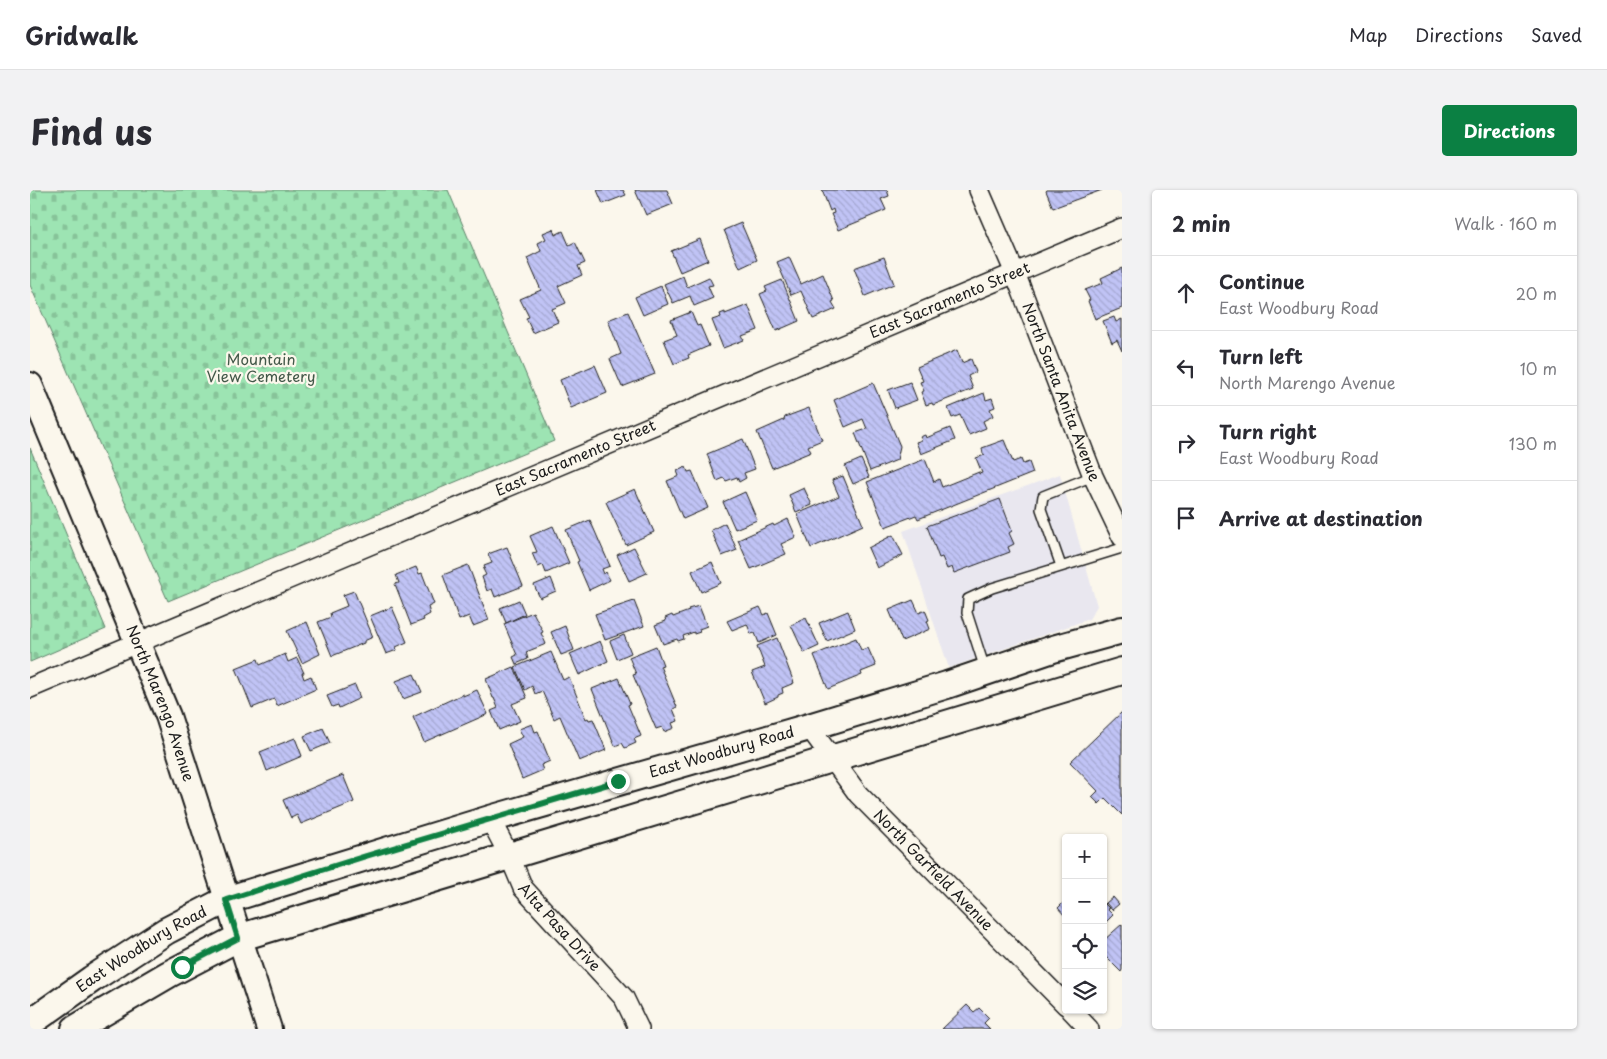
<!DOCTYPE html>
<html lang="en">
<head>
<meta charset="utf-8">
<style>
	:root { --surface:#fff; --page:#f2f2f3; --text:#2b2b33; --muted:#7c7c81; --line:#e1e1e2; --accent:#0b8043 }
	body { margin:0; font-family:"Playpen Sans",sans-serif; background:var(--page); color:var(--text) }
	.controls { position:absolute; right:15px; bottom:15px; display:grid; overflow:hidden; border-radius:5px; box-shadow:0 1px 4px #0004 }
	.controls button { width:45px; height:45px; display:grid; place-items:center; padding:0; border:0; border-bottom:1px solid var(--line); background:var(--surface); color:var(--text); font:25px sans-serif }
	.stop { position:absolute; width:15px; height:15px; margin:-11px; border:4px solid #0b8043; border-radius:50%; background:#fff }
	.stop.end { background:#0b8043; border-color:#fff; box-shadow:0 1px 5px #0008 }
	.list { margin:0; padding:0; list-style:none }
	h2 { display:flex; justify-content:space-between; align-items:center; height:65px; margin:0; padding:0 20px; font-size:21px }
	h2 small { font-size:16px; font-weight:400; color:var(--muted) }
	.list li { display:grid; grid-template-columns:32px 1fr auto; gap:15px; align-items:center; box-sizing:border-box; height:75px; padding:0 20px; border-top:1px solid var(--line) }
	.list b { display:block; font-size:19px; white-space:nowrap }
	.list p { margin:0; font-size:16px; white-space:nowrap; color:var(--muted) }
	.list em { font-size:16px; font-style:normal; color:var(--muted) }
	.icon { flex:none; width:28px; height:28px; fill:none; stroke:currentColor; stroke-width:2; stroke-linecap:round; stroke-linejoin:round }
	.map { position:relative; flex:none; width:1092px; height:839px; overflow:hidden; border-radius:5px }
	header { display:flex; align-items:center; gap:30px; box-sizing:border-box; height:70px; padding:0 25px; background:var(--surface); border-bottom:1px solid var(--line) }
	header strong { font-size:24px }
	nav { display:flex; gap:28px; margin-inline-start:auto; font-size:18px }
	.intro { display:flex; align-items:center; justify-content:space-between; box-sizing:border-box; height:120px; padding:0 30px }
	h1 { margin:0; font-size:35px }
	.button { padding:12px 22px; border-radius:5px; background:var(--accent); color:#fff; font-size:18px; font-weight:700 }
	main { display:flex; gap:30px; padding:0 30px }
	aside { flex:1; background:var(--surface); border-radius:5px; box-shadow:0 1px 4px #0004 }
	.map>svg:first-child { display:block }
	.built { fill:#e9e7ef }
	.cemetery { fill:url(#cemetery-stones); stroke:#5c8068 }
	.building { fill:url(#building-back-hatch); stroke:#1c1c1c }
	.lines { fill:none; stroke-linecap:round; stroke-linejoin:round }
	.service-casing { stroke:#1c1c1c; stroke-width:12 }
	.minor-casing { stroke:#1c1c1c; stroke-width:22 }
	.tertiary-casing { stroke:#1c1c1c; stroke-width:28 }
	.secondary-casing { stroke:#1c1c1c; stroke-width:30 }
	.service { stroke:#fbf7ec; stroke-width:9 }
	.minor { stroke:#fbf7ec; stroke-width:19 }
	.tertiary { stroke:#fbf7ec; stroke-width:24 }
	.secondary { stroke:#fbf7ec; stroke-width:26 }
	.route { stroke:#0b8043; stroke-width:6 }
	.labels { text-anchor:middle; stroke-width:4.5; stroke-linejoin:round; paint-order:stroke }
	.street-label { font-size:15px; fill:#1c1c1c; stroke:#fbf7ec }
	.park-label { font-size:15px; fill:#435849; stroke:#fbf7ec }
</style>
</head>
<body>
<header>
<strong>Gridwalk</strong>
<nav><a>Map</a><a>Directions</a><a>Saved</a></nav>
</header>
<div class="intro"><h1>Find us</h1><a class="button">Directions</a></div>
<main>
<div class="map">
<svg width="1092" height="839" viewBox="0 0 1092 839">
	<defs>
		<pattern id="cemetery-stones" width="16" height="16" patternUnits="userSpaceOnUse" patternTransform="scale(1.25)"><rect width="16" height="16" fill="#9de4b3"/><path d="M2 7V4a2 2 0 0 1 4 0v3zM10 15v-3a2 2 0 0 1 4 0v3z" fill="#87c399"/></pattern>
		<pattern id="building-back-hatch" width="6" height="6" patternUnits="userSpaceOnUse" patternTransform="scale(1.25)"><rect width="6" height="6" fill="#c0c3f5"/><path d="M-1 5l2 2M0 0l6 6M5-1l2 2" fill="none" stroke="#a4a7d1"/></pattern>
	</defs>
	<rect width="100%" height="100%" fill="#fbf7ec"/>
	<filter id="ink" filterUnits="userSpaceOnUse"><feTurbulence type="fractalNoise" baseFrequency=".02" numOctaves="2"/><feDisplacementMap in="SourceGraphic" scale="10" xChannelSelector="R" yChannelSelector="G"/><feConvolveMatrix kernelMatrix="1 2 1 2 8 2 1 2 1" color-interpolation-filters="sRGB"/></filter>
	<g filter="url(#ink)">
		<!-- built -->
		<polygon class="built" points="1030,284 1067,416 1059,429 919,478 873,341"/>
		<!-- cemetery -->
		<g class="cemetery">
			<polygon points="0,0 418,0 524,251 138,411 0,95"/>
			<polygon points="0,258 76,439 0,472"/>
		</g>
		<!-- building -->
		<g class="building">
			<polygon points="567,0 593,0 596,5 573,14"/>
			<polygon points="605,0 637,0 643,14 616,25"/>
			<polygon points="792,0 857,0 859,6 851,9 856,20 808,40 801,24 804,23 803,19 800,21"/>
			<polygon points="1017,0 1072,0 1023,18 1016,1"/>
			<polygon points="711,33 727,70 710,78 694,40"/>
			<polygon points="523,39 525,45 533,41 539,55 545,52 555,73 548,76 552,85 528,96 536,113 522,119 528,132 503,143 496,128 499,127 490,109 511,100 497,68 511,61 508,53 516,49 513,43"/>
			<polygon points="670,49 678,70 650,82 641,61"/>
			<polygon points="759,67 771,94 793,84 804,111 802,112 806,119 783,129 771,101 761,105 747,72"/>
			<polygon points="854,67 864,94 835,106 824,78"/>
			<polygon points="1092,78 1092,118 1065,129 1058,111 1060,110 1055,100 1073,93 1071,88"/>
			<polygon points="653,86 657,97 679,87 683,95 678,96 683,108 664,116 660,106 643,113 634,94"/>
			<polygon points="752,90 769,131 746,141 730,104 737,101 735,97"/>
			<polygon points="631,96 638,114 613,125 605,107"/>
			<polygon points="718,115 728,140 712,146 714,150 693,158 682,130 691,127 690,124 695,122 695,124"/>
			<polygon points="598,122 625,184 592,197 580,169 591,164 578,130"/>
			<polygon points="661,122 667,136 670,135 679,156 658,165 659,168 644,174 634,150 647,145 641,130"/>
			<polygon points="1084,127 1086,132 1092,129 1092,161 1087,150 1082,153 1073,131"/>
			<polygon points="927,160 932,173 941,169 946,182 938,186 943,199 903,215 902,213 896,215 891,202 894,201 890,192 893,191 887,177"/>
			<polygon points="565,175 577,203 541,218 530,190"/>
			<polygon points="880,192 887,210 865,218 858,200"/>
			<polygon points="843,193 870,256 867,270 840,281 825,243 837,239 833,229 815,237 804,210"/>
			<polygon points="954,203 956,210 962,208 965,217 960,219 963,226 953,231 956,238 939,245 930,225 922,228 918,218"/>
			<polygon points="779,218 792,250 778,256 781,262 742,278 727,242 754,230 755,227"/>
			<polygon points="920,238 925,250 891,264 886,252 892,250 890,247 895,245 896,248"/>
			<polygon points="713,249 725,279 714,283 716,288 709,292 707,287 696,291 694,288 687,291 677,264"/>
			<polygon points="974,250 983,272 991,269 993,274 999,272 1003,283 888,329 886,325 855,337 837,292 895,269 904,292 909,289 912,297 949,282 949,284 952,283 946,268 955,265 953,264 952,258"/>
			<polygon points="831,269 839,287 823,294 815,276"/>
			<polygon points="656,277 658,282 662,281 678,318 653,329 637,291 649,286 647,281"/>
			<polygon points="813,286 833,335 781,358 767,324 809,306 802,290"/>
			<polygon points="774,298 782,315 766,322 759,305"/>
			<polygon points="605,299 624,342 596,355 576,312"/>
			<polygon points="715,302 727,330 705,339 693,312"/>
			<polygon points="970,309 982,341 979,343 984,354 978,357 980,362 924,383 922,377 917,379 912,367 909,368 897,336"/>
			<polygon points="758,329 766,347 751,354 756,364 721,379 708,350 743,334 744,336"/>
			<polygon points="560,330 580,376 572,379 574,384 576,382 580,390 559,400 547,372 549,371 536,340"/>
			<polygon points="695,333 707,360 692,366 681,340"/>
			<polygon points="523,336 539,373 516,383 513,375 508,377 502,363 507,362 500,346"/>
			<polygon points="863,345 873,365 847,378 838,358"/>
			<polygon points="477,357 493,396 465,407 462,399 457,401 452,387 456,385 453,379 455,378 454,376 462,373 458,364"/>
			<polygon points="604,357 617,383 599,391 587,365"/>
			<polygon points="682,372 691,393 671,402 662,381"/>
			<polygon points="438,375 459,430 443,436 439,426 429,430 413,385"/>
			<polygon points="386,377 389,384 392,383 404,414 398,417 400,424 393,428 394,430 381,435 365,394 369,393 366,385"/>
			<polygon points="521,388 526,401 510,408 504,395"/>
			<polygon points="324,401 343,447 334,451 334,453 302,466 288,432 301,427 300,423 317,416 313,405"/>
			<polygon points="489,410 495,424 476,433 470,418"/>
			<polygon points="883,410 889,423 895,420 899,430 897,431 900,439 872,451 859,420"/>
			<polygon points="604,411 614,436 575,450 565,424"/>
			<polygon points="669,416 677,436 669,439 670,442 664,444 664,442 653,446 654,449 648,451 647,449 633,454 625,435 636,431 635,428 642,425 643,427 659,421 658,419"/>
			<polygon points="362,417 377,452 366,457 367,460 356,464 340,426"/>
			<polygon points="730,417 734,425 738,423 747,445 729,453 725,443 721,444 717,434 702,440 697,431"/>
			<polygon points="818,421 825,439 797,451 789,433"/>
			<polygon points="503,422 513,442 511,443 516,454 496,462 498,469 486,474 483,467 487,465 474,434"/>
			<polygon points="776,428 789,456 774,463 761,435"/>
			<polygon points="277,432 290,464 272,473 257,441"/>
			<polygon points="535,436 544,460 531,465 521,442"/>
			<polygon points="594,445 601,463 587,469 580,451"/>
			<polygon points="747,448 764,493 752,498 753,503 748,505 748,507 735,513 722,482 735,477 727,456"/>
			<polygon points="826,448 831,460 838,458 846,476 831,482 832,485 798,499 784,465"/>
			<polygon points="570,451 578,471 549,485 540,464"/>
			<polygon points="626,456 633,475 630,476 647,517 643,519 648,531 642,533 644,538 634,542 632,537 626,539 603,485 606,484 599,467"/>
			<polygon points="521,462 533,490 539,487 556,529 558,528 559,530 563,529 576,560 549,571 530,526 524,529 512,501 505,504 502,496 495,500 485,477"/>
			<polygon points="255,464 258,472 267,468 274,483 272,483 274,489 281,486 286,499 247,516 244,509 222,518 206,478 228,469 230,475"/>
			<polygon points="484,477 497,508 482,514 490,531 469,540 461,521 468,518 464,508 463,508 456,489"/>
			<polygon points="384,484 392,502 373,509 366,491"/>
			<polygon points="589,488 600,514 598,515 611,546 604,549 606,553 595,558 592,553 585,556 562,499"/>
			<polygon points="325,495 330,508 309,518 308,515 302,517 297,506"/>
			<polygon points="447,500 458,524 394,552 383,527 433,504 433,506"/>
			<polygon points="1092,522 1092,625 1075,608 1069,614 1062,607 1068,601 1040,572"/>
			<polygon points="502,534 505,542 508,541 520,571 511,575 513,580 492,589 478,554 493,547 489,539"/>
			<polygon points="293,538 300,553 281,561 274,546"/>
			<polygon points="265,548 272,566 237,581 230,562"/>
			<polygon points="313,585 324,612 271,634 267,625 261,628 253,610"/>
			<polygon points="1083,707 1089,714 1082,720 1076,713"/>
			<polygon points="1036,710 1036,727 1028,718"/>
			<polygon points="1074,713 1079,718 1077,719 1083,725 1073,735"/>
			<polygon points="1092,734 1092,780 1091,782 1073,764 1073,751"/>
			<polygon points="937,815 944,822 949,818 959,828 954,833 960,839 912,839"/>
		</g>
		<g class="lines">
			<defs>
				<g id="service">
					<polyline points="1031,376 1011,319 1013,306 1063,286"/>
					<polyline points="955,479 937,423 938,409 962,398 1092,358"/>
				</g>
				<g id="minor">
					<path id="s1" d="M949,0L985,83L1063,286L1092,347"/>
					<path id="s2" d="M0,498L1092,38"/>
					<path id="s3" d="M779,537L828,604L1036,815"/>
					<path id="s4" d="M460,629L480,667L493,698L594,808L609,839"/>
					<polyline points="1041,820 1059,839"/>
				</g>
				<g id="tertiary">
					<path id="s5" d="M0,195L138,526L239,839"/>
				</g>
				<g id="secondary">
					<path id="s6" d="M0,833L62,789L136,741L196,710L460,629L779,537L917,495L1023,459L1092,440"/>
					<polyline points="45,839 139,784 208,748 1092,481"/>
				</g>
			</defs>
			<!-- service casing -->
			<use href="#service" class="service-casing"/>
			<!-- minor casing -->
			<use href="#minor" class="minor-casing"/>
			<!-- tertiary casing -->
			<use href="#tertiary" class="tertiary-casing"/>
			<!-- secondary casing -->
			<use href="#secondary" class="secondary-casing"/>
			<!-- service -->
			<use href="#service" class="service"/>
			<!-- minor -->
			<use href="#minor" class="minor"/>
			<!-- tertiary -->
			<use href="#tertiary" class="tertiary"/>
			<!-- secondary -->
			<use href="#secondary" class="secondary"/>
		</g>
	</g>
	<g class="lines" filter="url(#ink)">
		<!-- route -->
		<polyline class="route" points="152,777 208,748 196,710 336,666 588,591"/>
	</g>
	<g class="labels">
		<!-- street labels -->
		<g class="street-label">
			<text dy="5" stroke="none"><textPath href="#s2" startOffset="998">East Sacramento Street</textPath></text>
			<text dy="5" stroke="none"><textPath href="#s1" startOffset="218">North Santa Anita Avenue</textPath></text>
			<text dy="5" stroke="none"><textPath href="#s2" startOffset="592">East Sacramento Street</textPath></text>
			<text dy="5" stroke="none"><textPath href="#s5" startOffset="344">North Marengo Avenue</textPath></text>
			<text dy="5" stroke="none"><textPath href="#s6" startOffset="749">East Woodbury Road</textPath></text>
			<text dy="5" stroke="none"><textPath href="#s3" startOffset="190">North Garfield Avenue</textPath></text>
			<text dy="5" stroke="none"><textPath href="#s4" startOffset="130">Alta Pasa Drive</textPath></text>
			<text dy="5" stroke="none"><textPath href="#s6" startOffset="134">East Woodbury Road</textPath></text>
		</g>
		<!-- park labels -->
		<g class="park-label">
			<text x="231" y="175">Mountain<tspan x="231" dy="17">View Cemetery</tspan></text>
		</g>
	</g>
</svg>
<div class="controls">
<button>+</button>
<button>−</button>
<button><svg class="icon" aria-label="locate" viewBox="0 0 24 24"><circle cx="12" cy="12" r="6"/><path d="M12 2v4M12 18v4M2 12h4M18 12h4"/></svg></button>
<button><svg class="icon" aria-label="layers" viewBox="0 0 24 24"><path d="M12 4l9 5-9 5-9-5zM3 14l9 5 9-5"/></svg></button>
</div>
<div class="stop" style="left:152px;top:777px"></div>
<div class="stop end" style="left:588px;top:591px"></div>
</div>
<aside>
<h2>2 min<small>Walk · 160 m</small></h2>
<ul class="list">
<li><svg class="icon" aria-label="ahead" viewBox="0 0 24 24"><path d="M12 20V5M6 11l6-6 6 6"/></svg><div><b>Continue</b><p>East Woodbury Road</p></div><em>20 m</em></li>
<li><svg class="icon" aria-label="left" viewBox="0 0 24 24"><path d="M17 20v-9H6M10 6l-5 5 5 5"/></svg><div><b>Turn left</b><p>North Marengo Avenue</p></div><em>10 m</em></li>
<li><svg class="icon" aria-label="right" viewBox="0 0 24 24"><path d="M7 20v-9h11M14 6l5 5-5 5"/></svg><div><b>Turn right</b><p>East Woodbury Road</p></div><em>130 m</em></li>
<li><svg class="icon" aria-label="arrive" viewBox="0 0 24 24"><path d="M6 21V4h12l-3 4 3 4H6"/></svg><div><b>Arrive at destination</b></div></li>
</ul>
</aside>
</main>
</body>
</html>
